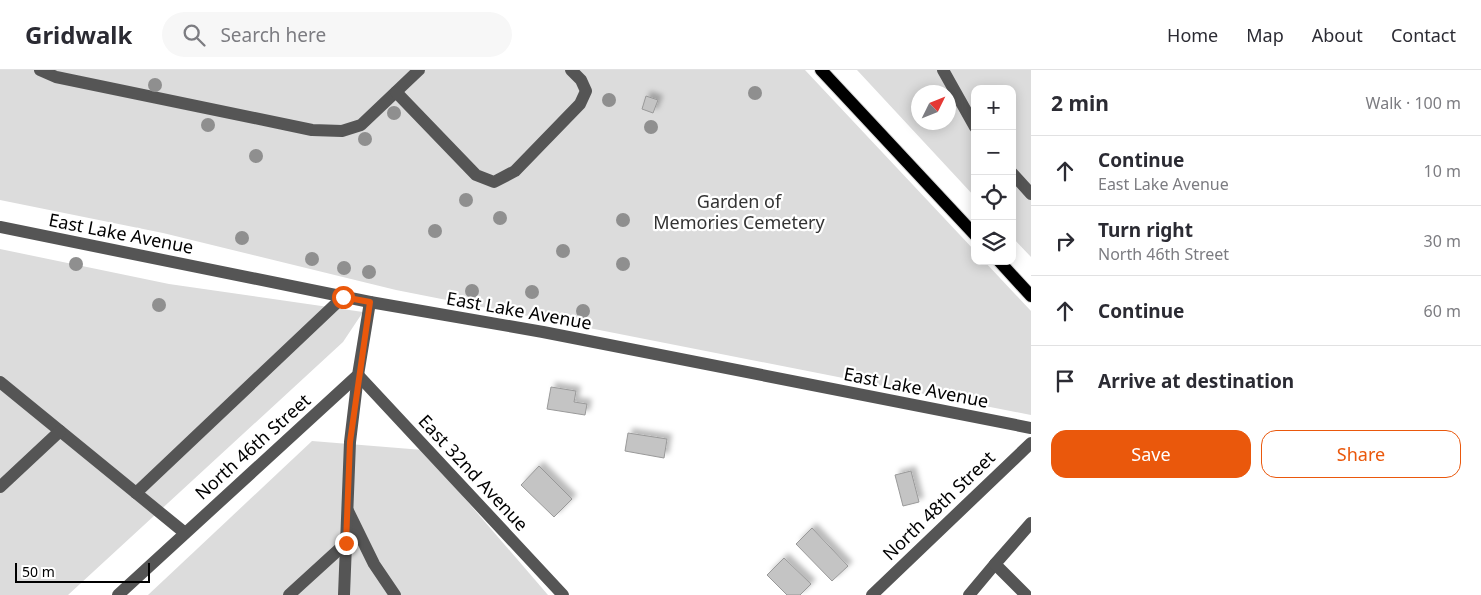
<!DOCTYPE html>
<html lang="en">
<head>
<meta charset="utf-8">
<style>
	:root { --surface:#fff; --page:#f7f7f7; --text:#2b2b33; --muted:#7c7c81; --line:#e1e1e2; --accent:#ea580c }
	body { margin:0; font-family:"Noto Sans",sans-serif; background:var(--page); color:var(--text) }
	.controls { position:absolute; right:15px; top:15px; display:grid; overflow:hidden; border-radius:10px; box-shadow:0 2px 12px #0003 }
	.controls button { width:45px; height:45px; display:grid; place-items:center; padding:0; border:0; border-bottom:1px solid var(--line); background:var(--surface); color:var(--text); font:25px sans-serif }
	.compass { position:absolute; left:911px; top:15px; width:45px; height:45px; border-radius:50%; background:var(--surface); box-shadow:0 2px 12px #0003; rotate:47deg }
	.scale { position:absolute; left:15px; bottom:12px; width:135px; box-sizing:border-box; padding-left:5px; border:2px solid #000; border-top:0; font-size:14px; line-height:18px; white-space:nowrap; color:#000; -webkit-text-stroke:4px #fff; paint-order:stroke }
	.stop { position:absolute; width:15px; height:15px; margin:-11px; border:4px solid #ea580c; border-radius:50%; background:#fff }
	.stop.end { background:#ea580c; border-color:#fff; box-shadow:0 1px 5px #0008 }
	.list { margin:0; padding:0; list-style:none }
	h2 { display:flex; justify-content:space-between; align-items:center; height:65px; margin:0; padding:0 20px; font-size:21px }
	h2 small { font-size:16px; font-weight:400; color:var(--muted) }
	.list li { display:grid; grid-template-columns:32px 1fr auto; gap:15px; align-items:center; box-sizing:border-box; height:70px; padding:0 20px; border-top:1px solid var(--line) }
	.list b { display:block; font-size:19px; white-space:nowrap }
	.list p { margin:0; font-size:16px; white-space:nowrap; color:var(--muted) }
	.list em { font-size:16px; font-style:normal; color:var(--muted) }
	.actions { display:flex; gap:10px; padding:15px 20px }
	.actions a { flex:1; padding:11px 0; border:1px solid var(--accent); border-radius:15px; text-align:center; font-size:18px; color:var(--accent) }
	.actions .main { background:var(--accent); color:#fff }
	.icon { flex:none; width:28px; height:28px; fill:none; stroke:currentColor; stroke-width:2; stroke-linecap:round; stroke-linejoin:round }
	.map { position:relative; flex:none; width:1031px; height:525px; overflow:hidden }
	header { display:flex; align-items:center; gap:30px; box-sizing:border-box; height:70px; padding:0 25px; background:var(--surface); border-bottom:1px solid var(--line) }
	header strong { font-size:24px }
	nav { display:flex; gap:28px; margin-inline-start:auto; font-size:18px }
	.search { width:350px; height:45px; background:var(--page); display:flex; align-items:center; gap:12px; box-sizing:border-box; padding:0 18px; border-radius:28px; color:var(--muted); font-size:19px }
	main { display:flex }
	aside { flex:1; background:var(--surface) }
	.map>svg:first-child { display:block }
	.green { fill:#dcdcdc; fill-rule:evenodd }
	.building { fill:#c4c4c4; stroke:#999; filter:url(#shadow) }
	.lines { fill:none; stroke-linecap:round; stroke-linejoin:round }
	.major-casing { stroke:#dbdbdb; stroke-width:14 }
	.minor { stroke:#555; stroke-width:12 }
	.major { stroke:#000; stroke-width:12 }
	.tree { fill:#8f8f8f }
	.route { stroke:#ea580c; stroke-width:6 }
	.labels { text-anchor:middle; stroke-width:4.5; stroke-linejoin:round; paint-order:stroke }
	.park-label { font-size:18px; fill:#333; stroke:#fff }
	.street-label { font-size:18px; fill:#000; stroke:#fff }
</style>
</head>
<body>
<header>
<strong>Gridwalk</strong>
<div class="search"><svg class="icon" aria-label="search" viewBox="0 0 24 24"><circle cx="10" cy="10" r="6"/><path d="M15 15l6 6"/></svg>Search here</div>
<nav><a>Home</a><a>Map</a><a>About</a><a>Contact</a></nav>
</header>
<main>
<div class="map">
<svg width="1031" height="525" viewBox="0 0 1031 525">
	<defs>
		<filter id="shadow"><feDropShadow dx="4.5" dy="-4.5" stdDeviation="2.5" flood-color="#0004"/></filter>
	</defs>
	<rect width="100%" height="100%" fill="#fff"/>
	<!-- green -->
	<g class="green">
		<polygon points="0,0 805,0 975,181 975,191 984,191 1031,241 1031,345 396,220 163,163 0,130"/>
		<path d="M857,0H1031V187L1012,167V19H975V127ZM918,22H948V52H918Z"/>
		<polygon points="0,179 169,214 363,242 343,272 68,525 0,525"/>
		<polygon points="312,371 423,380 548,525 148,525"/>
	</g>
	<!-- building -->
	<g class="building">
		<polygon points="646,26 658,30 653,43 642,39"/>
		<polygon points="551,317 576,321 574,332 587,334 585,345 547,339"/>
		<polygon points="628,363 667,369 664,388 625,381"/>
		<polygon points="539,396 572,429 554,447 521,415"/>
		<polygon points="911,401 919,432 903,436 895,405"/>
		<polygon points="812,458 848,496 832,511 796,474"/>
		<polygon points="784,488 811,514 800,525 787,525 767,505"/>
	</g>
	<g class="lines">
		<defs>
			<g id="major">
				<polyline points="821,0 975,165"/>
				<polyline points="999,191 1031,226"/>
			</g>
		</defs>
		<!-- major casing -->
		<use href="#major" class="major-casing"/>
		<!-- minor -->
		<g class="minor">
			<polyline points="40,0 56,7 312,60 342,61 361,55 419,0"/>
			<polyline points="943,0 975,57"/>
			<polyline points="396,22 476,105 494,112 515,101 580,34 586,21 581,10 571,0"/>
			<polyline points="1012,103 1031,124"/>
			<polyline points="0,157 370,232 543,262 1031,358"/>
			<polyline points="358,305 563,525"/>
			<polyline points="0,312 185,463"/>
			<polyline points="0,417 60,361"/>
			<polyline points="136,423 343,227"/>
			<polyline points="348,441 374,494 395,525"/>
			<polyline points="118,525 358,305 370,232"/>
			<polyline points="289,525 346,473"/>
			<polyline points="344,525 350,372 358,305"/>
			<polyline points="872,525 1031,373"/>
			<polyline points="969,525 995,494"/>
			<polyline points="1026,525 995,494 1031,453"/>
		</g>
		<!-- major -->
		<use href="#major" class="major"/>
	</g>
	<!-- trees -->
	<g class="tree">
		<circle cx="155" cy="15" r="7"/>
		<circle cx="755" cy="23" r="7"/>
		<circle cx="609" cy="30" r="7"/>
		<circle cx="394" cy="43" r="7"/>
		<circle cx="208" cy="55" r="7"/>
		<circle cx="651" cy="57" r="7"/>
		<circle cx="365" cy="69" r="7"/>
		<circle cx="256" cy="86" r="7"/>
		<circle cx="466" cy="130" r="7"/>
		<circle cx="500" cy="148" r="7"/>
		<circle cx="623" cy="150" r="7"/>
		<circle cx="435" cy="161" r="7"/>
		<circle cx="242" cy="168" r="7"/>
		<circle cx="563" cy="181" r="7"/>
		<circle cx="312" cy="189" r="7"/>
		<circle cx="76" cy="194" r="7"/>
		<circle cx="623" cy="194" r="7"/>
		<circle cx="344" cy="198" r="7"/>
		<circle cx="369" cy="202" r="7"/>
		<circle cx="472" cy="221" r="7"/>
		<circle cx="532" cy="222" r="7"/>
		<circle cx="159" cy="235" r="7"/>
		<circle cx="583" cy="241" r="7"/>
	</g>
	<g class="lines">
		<!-- route -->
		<polyline class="route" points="343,227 370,232 350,372 346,473"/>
	</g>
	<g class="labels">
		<!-- park labels -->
		<g class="park-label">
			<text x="739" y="138">Garden of<tspan x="739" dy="21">Memories Cemetery</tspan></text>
		</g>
		<!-- street labels -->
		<g class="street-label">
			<text transform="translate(121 164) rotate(11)" y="6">East Lake Avenue</text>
			<text transform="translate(519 241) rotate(10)" y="6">East Lake Avenue</text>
			<text transform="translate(916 318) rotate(11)" y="6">East Lake Avenue</text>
			<text transform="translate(253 377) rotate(-42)" y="6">North 46th Street</text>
			<text transform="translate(473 403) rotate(47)" y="6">East 32nd Avenue</text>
			<text transform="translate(939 436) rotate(-44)" y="6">North 48th Street</text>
		</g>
	</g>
</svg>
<div class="controls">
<button>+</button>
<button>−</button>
<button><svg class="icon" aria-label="locate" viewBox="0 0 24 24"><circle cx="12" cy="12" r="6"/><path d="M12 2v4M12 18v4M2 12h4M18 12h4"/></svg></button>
<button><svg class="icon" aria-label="layers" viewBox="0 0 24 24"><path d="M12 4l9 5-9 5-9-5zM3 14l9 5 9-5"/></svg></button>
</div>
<svg class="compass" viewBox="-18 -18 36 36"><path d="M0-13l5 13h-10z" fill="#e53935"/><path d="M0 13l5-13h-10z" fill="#7c7c81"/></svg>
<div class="scale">50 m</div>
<div class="stop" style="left:343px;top:227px"></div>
<div class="stop end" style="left:346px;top:473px"></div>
</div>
<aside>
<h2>2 min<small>Walk · 100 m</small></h2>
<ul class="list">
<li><svg class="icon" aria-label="ahead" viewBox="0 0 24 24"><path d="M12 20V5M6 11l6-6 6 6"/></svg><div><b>Continue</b><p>East Lake Avenue</p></div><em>10 m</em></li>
<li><svg class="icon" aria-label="right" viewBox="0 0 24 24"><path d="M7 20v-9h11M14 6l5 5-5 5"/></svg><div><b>Turn right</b><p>North 46th Street</p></div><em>30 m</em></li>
<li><svg class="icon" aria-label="ahead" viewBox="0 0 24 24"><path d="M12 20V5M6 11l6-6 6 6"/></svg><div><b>Continue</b></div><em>60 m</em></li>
<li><svg class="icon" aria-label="arrive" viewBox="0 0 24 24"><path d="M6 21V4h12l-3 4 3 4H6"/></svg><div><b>Arrive at destination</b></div></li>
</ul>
<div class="actions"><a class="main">Save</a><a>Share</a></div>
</aside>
</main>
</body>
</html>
